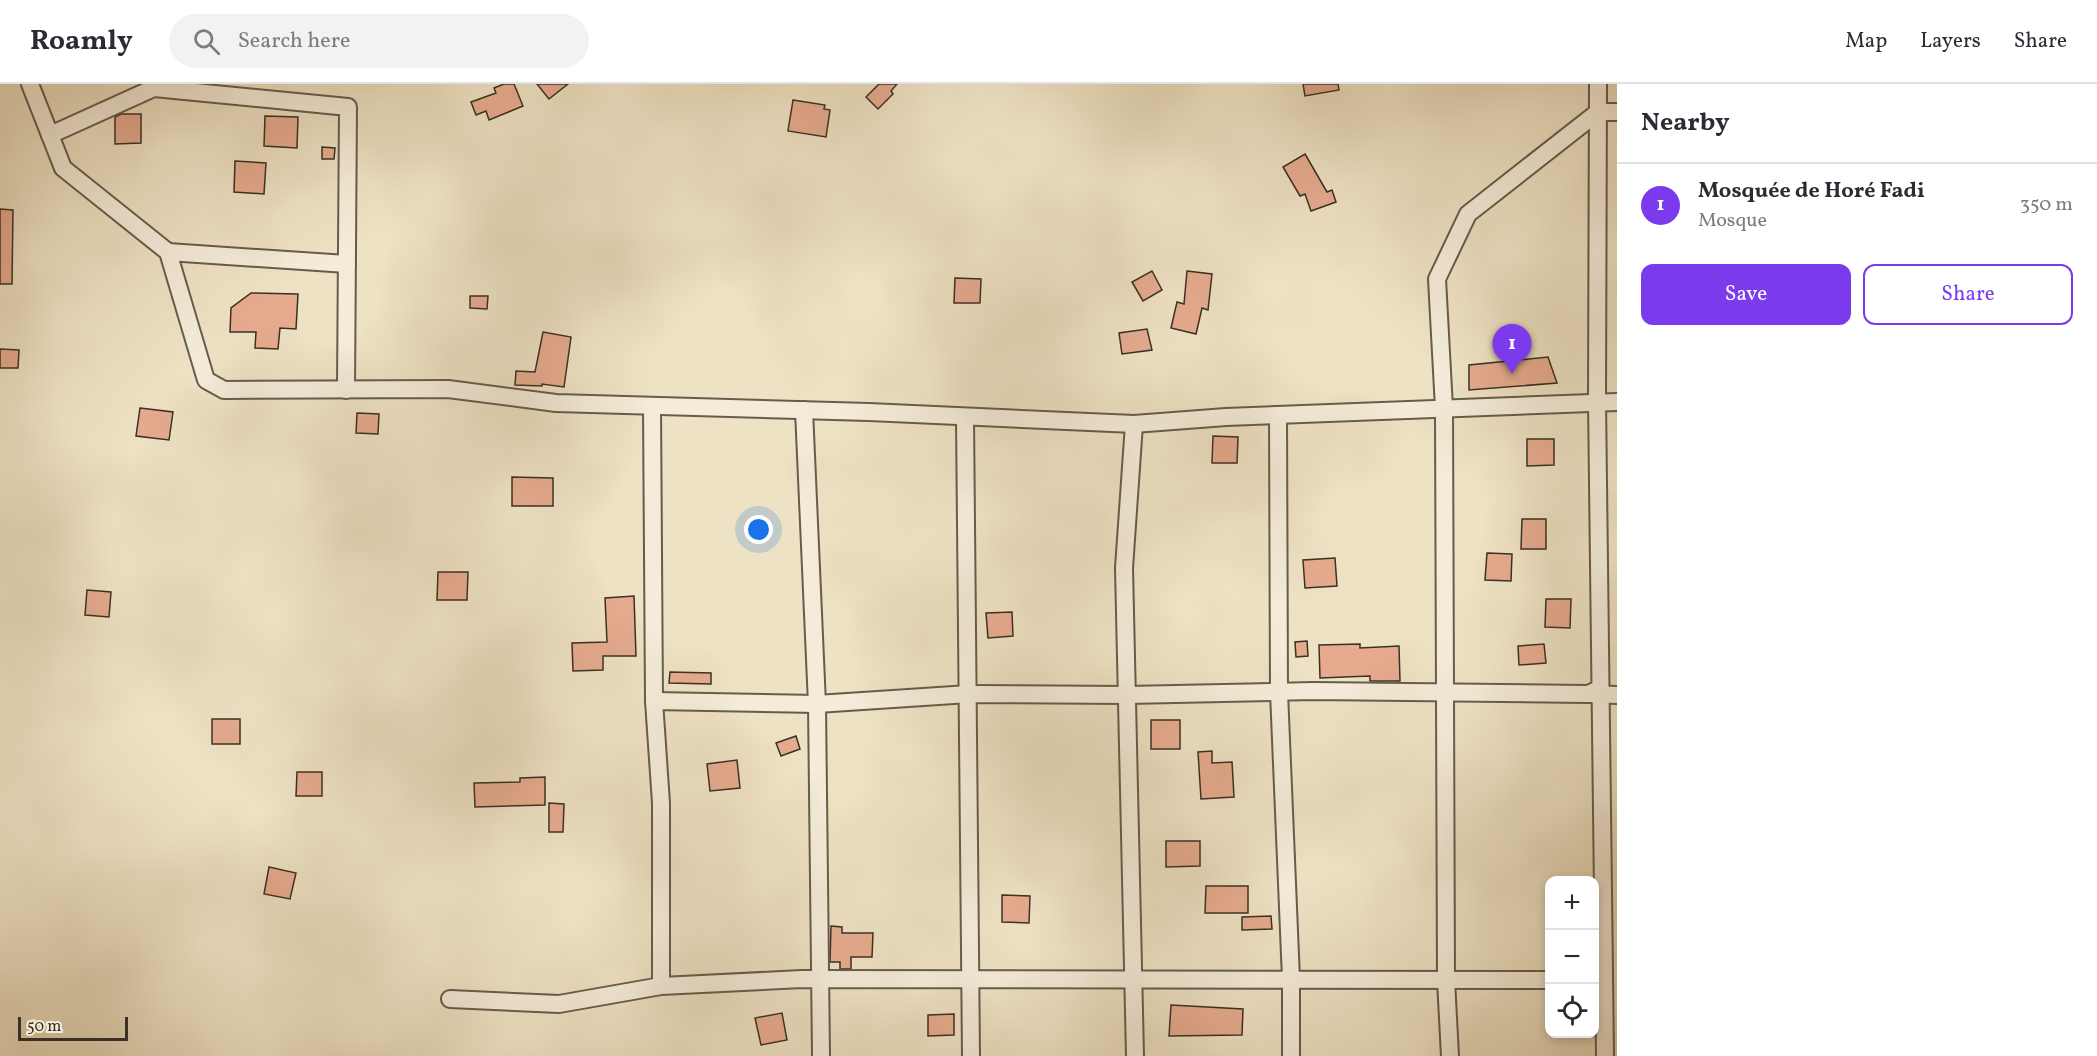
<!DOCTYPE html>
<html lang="en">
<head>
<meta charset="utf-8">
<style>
	:root { --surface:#fff; --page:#f2f2f3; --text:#2b2b33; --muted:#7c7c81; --line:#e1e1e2; --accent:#7c3aed }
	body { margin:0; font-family:Vollkorn,serif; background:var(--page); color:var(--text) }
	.controls { position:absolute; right:18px; bottom:18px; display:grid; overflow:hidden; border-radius:12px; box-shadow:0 3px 9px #0003 }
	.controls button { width:54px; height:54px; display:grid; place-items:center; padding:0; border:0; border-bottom:2px solid var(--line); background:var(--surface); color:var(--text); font:30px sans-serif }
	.scale { position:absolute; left:18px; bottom:15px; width:110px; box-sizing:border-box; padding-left:6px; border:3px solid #3a3024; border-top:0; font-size:16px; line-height:21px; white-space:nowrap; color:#3a3024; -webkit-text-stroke:4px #f4ecd9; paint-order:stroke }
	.you { position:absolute; left:759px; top:446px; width:21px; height:21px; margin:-15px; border:4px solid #fff; border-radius:50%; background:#1a73e8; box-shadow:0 0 0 9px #1a73e833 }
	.badge { display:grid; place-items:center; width:39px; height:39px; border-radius:50%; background:var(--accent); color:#fff; font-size:20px; font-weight:700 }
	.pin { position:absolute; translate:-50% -50px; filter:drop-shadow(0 2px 3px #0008) }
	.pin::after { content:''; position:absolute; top:32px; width:21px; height:18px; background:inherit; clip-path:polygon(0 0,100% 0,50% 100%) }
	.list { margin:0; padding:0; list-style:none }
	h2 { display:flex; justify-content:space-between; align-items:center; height:78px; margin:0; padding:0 24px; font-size:26px }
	h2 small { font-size:20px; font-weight:400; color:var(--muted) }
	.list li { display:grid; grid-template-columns:39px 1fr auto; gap:18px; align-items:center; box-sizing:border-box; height:84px; padding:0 24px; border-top:2px solid var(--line) }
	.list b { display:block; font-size:22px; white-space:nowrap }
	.list p { margin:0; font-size:20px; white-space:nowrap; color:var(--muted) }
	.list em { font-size:20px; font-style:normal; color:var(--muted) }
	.actions { display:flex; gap:12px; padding:18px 24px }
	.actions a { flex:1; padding:14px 0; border:2px solid var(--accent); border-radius:12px; text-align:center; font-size:21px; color:var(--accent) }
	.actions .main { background:var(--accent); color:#fff }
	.icon { flex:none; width:33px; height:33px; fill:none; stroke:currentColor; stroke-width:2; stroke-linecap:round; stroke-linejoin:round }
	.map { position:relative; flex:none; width:1617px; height:972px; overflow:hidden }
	header { display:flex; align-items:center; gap:36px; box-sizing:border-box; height:84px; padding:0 30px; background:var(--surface); border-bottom:2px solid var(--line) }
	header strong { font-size:28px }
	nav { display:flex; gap:33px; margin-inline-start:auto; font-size:21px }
	.search { width:420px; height:54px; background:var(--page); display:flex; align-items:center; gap:15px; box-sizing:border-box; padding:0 21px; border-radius:33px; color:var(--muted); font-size:22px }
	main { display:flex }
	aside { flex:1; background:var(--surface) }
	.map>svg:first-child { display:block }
	.building { fill:#e6ab8f; stroke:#3a3024; stroke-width:1.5 }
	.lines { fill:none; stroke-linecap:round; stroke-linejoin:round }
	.minor-casing { stroke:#675c4c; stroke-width:20 }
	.minor { stroke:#f4ecd9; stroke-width:16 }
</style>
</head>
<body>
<header>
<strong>Roamly</strong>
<div class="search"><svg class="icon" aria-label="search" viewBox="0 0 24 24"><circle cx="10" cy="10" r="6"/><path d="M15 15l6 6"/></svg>Search here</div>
<nav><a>Map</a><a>Layers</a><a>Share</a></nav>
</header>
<main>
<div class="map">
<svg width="1617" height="972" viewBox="0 0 1617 972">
	<rect width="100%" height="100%" fill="#eee2c4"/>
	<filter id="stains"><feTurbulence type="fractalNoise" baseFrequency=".00333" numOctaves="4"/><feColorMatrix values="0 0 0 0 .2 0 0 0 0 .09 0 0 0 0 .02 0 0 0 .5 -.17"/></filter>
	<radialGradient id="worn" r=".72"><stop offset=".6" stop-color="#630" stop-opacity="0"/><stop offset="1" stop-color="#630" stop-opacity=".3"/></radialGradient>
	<!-- building -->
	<g class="building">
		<polygon points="504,0 514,0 523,22 489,36 486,27 476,31 471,18 496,9 494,4"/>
		<polygon points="537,0 568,0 549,15"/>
		<polygon points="879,0 897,0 891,7 893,10 878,25 866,13"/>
		<polygon points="1303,0 1338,0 1339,6 1305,12"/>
		<polygon points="793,16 825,21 824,25 830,26 826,53 788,47"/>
		<polygon points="121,30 141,30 141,59 115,60 115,33"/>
		<polygon points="265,32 298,33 297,64 264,62"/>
		<polygon points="322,63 335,64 334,75 322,75"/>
		<polygon points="1305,70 1327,108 1332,106 1336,118 1311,127 1305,110 1300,112 1283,83"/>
		<polygon points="235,77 266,79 264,110 234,108"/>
		<polygon points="0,125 13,126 12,200 0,200"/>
		<polygon points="1152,187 1162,206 1143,217 1132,198"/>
		<polygon points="1187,187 1212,190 1208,226 1202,224 1196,250 1171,244 1177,218 1184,220"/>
		<polygon points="955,194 981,195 980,219 954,219"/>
		<polygon points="251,209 298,210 296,245 280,244 278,265 255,264 256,248 230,248 231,224"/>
		<polygon points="470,212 488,212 487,225 470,224"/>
		<polygon points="1147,245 1152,266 1122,270 1119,249"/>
		<polygon points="543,248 571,253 564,303 542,300 542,302 515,301 516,287 535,288"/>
		<polygon points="0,265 19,266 18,284 0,284"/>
		<polygon points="1548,273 1557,299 1469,306 1469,281"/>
		<polygon points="140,324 173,328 169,356 136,352"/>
		<polygon points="357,329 379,330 378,350 356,349"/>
		<polygon points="1213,352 1238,353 1237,379 1212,379"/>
		<polygon points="1527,355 1554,355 1554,381 1527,382"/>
		<polygon points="512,393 553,394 553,422 512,422"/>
		<polygon points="1522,435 1546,435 1546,465 1521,465"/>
		<polygon points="1487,469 1512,470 1511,497 1485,496"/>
		<polygon points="1335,474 1337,502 1305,504 1303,476"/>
		<polygon points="438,488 468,488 467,516 437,516"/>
		<polygon points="87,506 111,508 109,533 85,531"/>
		<polygon points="634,512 636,572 603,572 603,586 573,587 572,559 607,558 605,514"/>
		<polygon points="1546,515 1571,515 1570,544 1545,543"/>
		<polygon points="1012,528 1013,552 988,554 986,529"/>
		<polygon points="1307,557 1308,572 1296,573 1295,558"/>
		<polygon points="1360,560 1360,564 1399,562 1400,597 1370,597 1370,592 1320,594 1319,561"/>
		<polygon points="1544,560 1546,579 1519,581 1518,562"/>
		<polygon points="670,588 711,589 711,600 669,599"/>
		<rect x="212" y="635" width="28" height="25"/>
		<rect x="1151" y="636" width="29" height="29"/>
		<polygon points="796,652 800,665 781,672 776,659"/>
		<polygon points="1212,667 1212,679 1232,678 1234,713 1201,715 1198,668"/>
		<polygon points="737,676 740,704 710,707 707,680"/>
		<polygon points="297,688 322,688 322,712 296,712"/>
		<polygon points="545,693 545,721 475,723 474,699 520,698 520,694"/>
		<polygon points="549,719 564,720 563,748 549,748"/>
		<polygon points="1166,757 1200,757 1200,782 1166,783"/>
		<polygon points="269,783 296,789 290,815 264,810"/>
		<polygon points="1206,802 1248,802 1248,829 1205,829"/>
		<polygon points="1002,811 1030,812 1029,839 1002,838"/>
		<polygon points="1271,832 1272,845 1242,846 1242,833"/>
		<polygon points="831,842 842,843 842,849 873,849 872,873 851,873 851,885 840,885 840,878 830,878"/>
		<polygon points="1171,921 1243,925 1242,951 1169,952"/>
		<polygon points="782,929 787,956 761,961 755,934"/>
		<polygon points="954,930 954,951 928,952 928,931"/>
	</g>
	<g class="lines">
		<defs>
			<g id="minor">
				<polyline points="30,0 63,84 168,168 206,296 224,306 448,305 556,319 869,328 1134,340 1226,333 1617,318"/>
				<polyline points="1598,0 1597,317 1605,972"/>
				<polyline points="50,51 154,4 348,23 346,306"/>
				<polyline points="168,168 347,180"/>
				<polyline points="652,323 654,617"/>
				<polyline points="804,326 817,620 821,972"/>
				<polyline points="1278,331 1279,608 1291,895 1291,972"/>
				<polyline points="965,333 971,972"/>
				<polyline points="1134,340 1124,484 1135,972"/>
				<polyline points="1589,610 1617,611"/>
				<polyline points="661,902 661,719 654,617 817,620 969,610 1127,611 1313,607 1588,610 1599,605"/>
				<polyline points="450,915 559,920 661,902 802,895 1550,896"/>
				<polyline points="1450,972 1446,896 1444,324 1437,195 1468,130 1598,28 1617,28"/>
			</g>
		</defs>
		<!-- minor casing -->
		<use href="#minor" class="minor-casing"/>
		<!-- minor -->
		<use href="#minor" class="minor"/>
	</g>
	<rect width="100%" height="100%" filter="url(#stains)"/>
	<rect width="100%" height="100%" fill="url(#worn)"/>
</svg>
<div class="controls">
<button>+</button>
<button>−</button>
<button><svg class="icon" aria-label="locate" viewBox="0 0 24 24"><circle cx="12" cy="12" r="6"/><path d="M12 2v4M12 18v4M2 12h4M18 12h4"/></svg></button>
</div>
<div class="scale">50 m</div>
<div class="you"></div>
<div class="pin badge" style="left:1512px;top:290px">1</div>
</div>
<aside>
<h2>Nearby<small></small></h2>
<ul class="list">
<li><span class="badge">1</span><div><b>Mosquée de Horé Fadi</b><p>Mosque</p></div><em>350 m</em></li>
</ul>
<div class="actions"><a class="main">Save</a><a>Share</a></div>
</aside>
</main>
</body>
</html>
